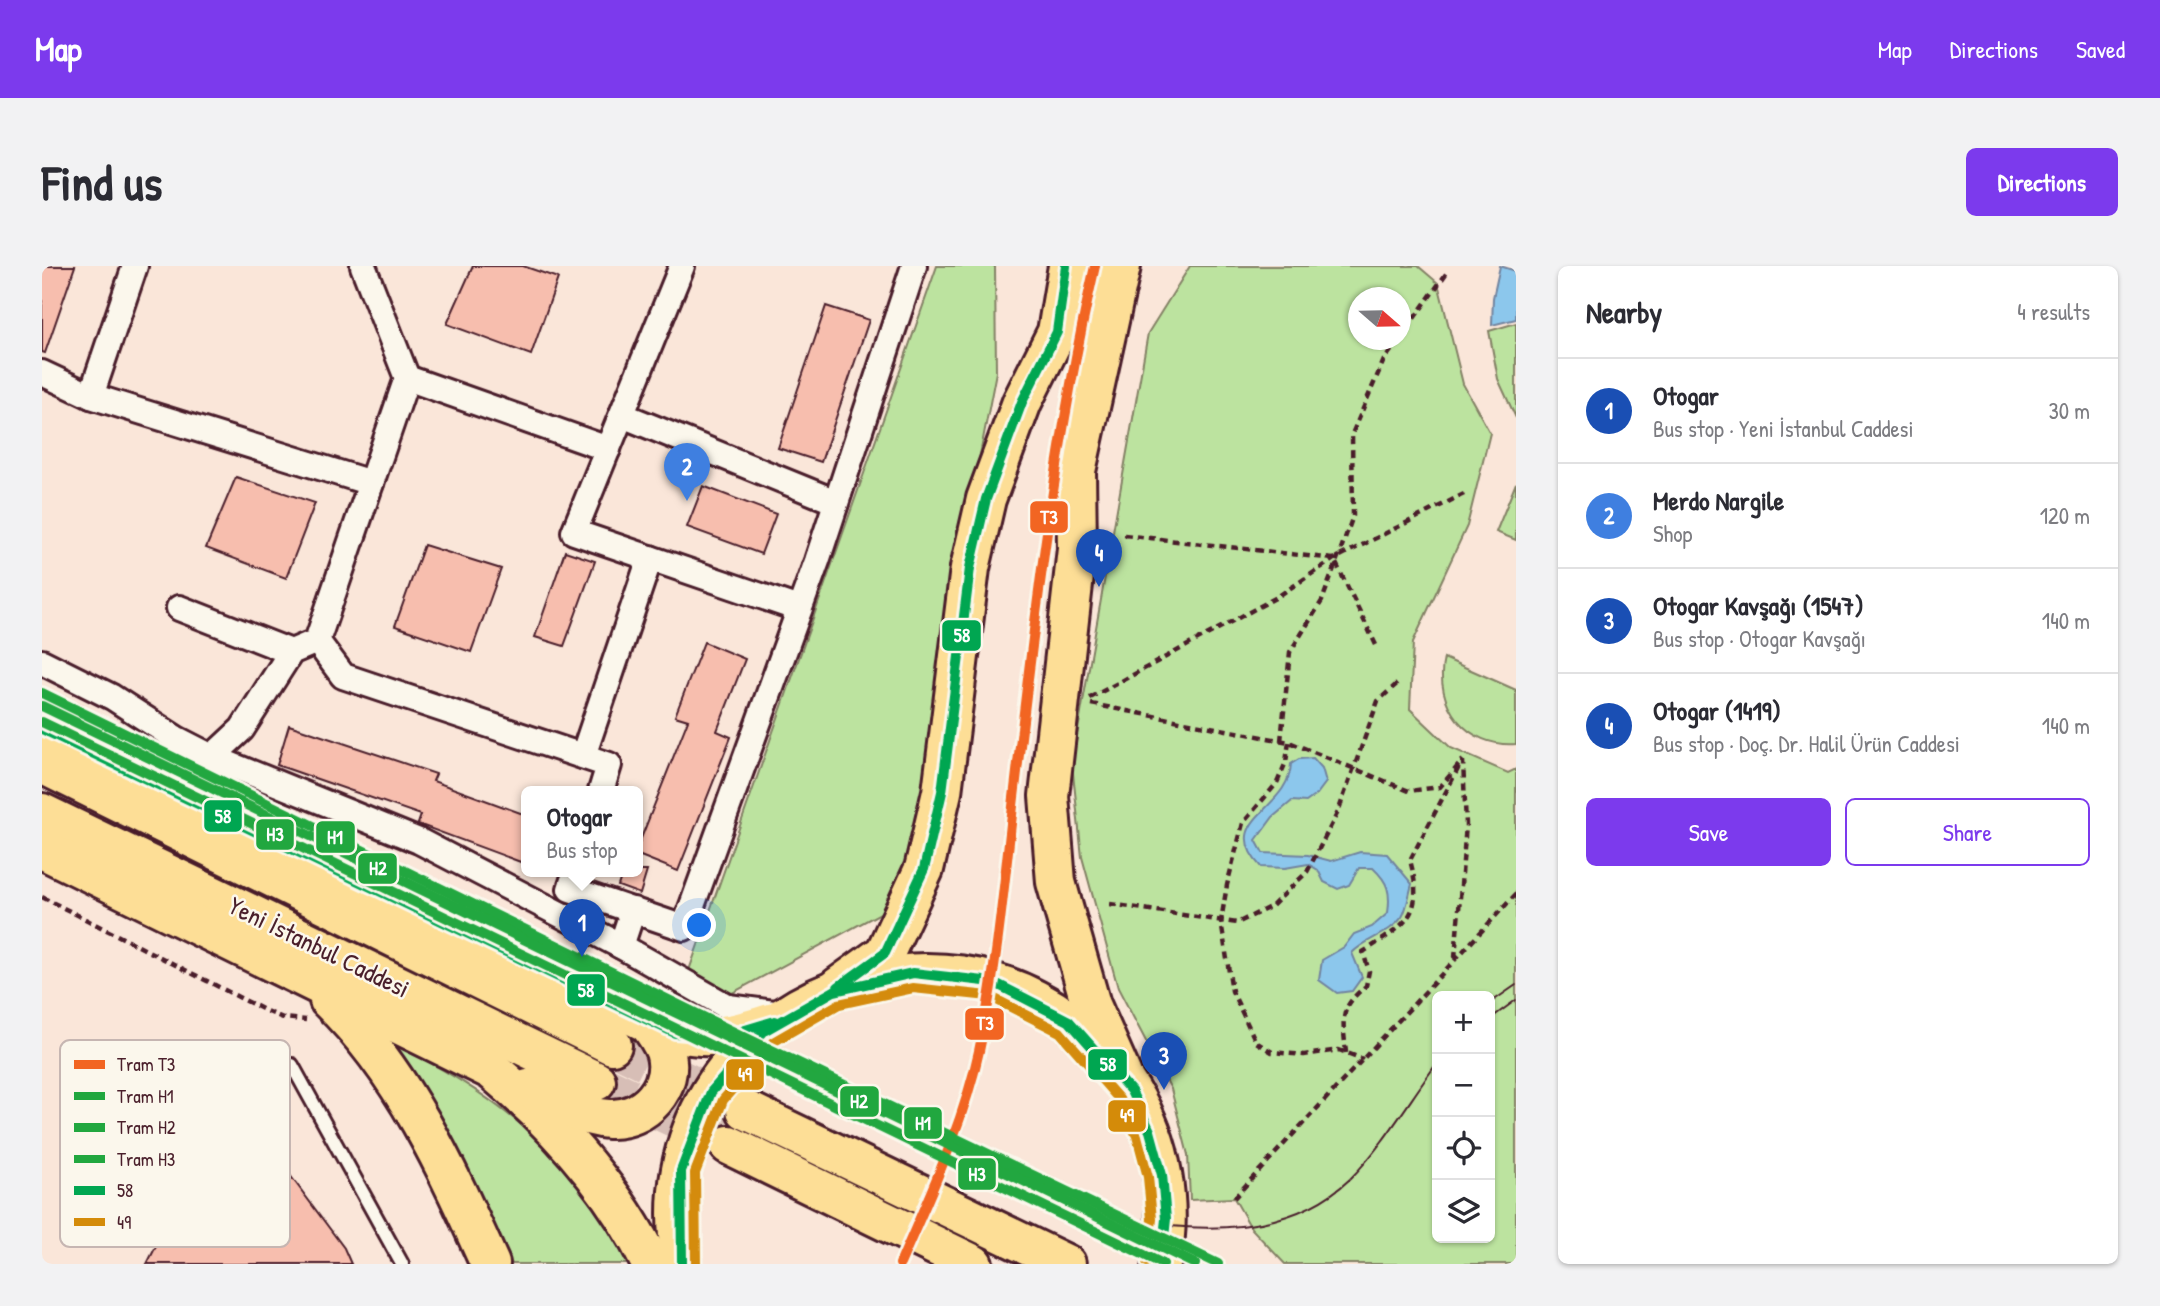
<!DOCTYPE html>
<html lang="en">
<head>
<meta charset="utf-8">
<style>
	:root { --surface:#fff; --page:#f2f2f3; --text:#2b2b33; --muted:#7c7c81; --line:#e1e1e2; --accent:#7c3aed }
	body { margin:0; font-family:"Patrick Hand",sans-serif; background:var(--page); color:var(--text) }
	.controls { position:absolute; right:21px; bottom:21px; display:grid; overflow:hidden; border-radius:10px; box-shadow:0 2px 5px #0004 }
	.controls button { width:63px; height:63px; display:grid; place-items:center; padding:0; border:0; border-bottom:2px solid var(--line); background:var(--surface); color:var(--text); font:35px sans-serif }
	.compass { position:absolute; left:1306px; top:21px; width:63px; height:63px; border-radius:50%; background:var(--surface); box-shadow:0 2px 5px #0004; rotate:110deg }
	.you { position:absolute; left:658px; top:660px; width:24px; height:24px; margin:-18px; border:5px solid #fff; border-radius:50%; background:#1a73e8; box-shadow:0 0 0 10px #1a73e833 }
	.badge { display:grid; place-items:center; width:46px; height:46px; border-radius:50%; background:var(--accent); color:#fff; font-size:23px; font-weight:700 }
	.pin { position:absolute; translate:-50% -58px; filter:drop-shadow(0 2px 4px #0008) }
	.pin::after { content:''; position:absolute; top:37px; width:24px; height:21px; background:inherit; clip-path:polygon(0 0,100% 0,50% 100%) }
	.popup { position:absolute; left:479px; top:520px; width:122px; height:91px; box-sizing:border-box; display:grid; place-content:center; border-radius:10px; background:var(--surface); filter:drop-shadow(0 2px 5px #0005); font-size:23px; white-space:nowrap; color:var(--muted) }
	.popup b { font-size:26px; color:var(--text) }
	.popup::after { content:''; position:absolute; left:50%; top:100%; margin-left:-14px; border:14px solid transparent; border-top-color:var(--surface) }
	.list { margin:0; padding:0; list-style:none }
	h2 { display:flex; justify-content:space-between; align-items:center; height:91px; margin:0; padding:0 28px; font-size:30px }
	h2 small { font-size:23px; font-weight:400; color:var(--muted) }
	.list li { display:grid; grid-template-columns:46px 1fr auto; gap:21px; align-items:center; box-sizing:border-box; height:105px; padding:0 28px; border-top:2px solid var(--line) }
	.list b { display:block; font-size:26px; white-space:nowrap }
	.list p { margin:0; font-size:23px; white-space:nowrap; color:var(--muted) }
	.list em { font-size:23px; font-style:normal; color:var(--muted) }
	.actions { display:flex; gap:14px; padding:21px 28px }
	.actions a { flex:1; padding:16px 0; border:2px solid var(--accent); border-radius:10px; text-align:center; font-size:24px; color:var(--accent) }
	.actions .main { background:var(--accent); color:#fff }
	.icon { flex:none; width:38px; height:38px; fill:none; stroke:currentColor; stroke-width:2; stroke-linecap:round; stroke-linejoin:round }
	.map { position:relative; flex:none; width:1474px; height:998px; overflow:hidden; border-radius:10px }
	header { display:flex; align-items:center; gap:42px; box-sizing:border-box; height:98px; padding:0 35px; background:var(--accent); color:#fff }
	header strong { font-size:33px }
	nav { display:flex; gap:38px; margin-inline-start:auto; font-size:24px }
	.intro { display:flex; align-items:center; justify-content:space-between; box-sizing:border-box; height:168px; padding:0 42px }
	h1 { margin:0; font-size:49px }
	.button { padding:18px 32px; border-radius:10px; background:var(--accent); color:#fff; font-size:24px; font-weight:700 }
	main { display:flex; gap:42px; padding:0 42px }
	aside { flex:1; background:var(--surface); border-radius:10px; box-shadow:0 2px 5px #0004 }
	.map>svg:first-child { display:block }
	.green { fill:#bce39f; stroke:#838165; stroke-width:2; fill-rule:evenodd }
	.water { fill:#8cc7ec; stroke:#72849f; stroke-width:2 }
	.building { fill:#f7beae; stroke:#4a1f2b; stroke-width:2 }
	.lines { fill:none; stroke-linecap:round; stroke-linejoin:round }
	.trunk-tunnel { stroke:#d7beb6; stroke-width:38; stroke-dasharray:38 19; stroke-linecap:butt }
	.service-casing { stroke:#4a1f2b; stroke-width:18 }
	.minor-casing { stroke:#4a1f2b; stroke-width:30 }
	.primary-casing { stroke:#4a1f2b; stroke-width:44 }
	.trunk-casing { stroke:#4a1f2b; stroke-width:44 }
	.path { stroke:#4a1f2b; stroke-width:4.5; stroke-dasharray:7 5; stroke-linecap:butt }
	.service { stroke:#fbf7ec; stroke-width:12 }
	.minor { stroke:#fbf7ec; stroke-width:24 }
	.primary { stroke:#fdde96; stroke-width:38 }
	.trunk { stroke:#fdde96; stroke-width:38 }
	.tram { stroke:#4a1f2b; stroke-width:2 }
	.bus-1-casing { stroke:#fbf7ec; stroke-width:16 }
	.bus-2-casing { stroke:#fbf7ec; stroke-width:16 }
	.bus-1 { stroke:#00a651; stroke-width:10 }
	.bus-2 { stroke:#d48b09; stroke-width:10 }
	.tram-1-casing { stroke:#fbf7ec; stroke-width:16 }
	.tram-2-casing { stroke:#fbf7ec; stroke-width:16 }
	.tram-3-casing { stroke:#fbf7ec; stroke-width:16 }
	.tram-4-casing { stroke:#fbf7ec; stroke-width:16 }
	.tram-1 { stroke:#f26522; stroke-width:10 }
	.tram-2 { stroke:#21a73f; stroke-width:10 }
	.tram-3 { stroke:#21a73f; stroke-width:10 }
	.tram-4 { stroke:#21a73f; stroke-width:10 }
	.labels { text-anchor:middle; stroke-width:5; stroke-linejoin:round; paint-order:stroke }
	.street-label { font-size:26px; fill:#4a1f2b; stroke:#fbf7ec }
	.key { fill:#fbf7ec; stroke:#c6b6b2; stroke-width:2 }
	.key-label { font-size:19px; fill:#4a1f2b }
	.line-badge { stroke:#fbf7ec; stroke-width:2.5 }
	.badge-label { font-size:19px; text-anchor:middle; font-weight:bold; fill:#fff }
</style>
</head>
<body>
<header>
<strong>Map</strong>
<nav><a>Map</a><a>Directions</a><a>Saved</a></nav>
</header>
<div class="intro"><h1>Find us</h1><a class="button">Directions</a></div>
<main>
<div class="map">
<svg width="1474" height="998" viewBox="0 0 1474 998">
	<rect width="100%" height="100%" fill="#fae6d9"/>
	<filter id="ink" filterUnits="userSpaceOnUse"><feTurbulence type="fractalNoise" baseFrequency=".0143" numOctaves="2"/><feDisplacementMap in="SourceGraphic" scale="14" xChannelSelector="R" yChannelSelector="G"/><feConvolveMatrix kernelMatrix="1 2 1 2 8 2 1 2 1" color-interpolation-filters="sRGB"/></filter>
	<g filter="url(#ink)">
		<!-- green -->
		<g class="green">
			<polygon points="895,0 953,0 954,106 922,272 872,595 846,643 683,731 644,713"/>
			<path d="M1148,0H1376L1396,17L1421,118L1448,167L1425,260L1371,376L1368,443L1409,482L1466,507L1474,503V998H1243L1209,962L1192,932L1148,934L1146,889L1129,823L1076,722L1040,591L1030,498L1106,67ZM1316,32H1358V74H1316ZM1395,730H1448V972H1395Z"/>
			<polygon points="1474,57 1474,152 1456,113 1447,65"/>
			<polygon points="1474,217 1474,274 1454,266"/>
			<path d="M1402,392L1474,424V478C1425,482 1391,439 1402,392Z"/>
			<path d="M346,775C453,826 533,890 586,998H470L446,947Z"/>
		</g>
		<!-- water -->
		<g class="water">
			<polygon points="1458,0 1474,5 1474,53 1450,59 1451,32"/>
			<path d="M1271,492L1280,502L1284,516L1275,528L1264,536L1250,535L1231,551L1214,574L1221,587L1266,589L1289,595L1318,586L1345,588L1370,618C1367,628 1365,643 1360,651C1348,668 1324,672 1310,687L1320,711L1310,725L1295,727L1277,714L1280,694L1302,681L1312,668L1330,661L1346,647C1349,626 1346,616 1331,602H1317L1307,619L1296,623L1282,616L1276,604L1266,598L1243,602L1219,601C1175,553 1247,545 1249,498L1257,493Z"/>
		</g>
		<!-- building -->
		<g class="building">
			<polygon points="0,0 33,0 3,87 0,86"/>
			<polygon points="431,0 481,0 516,12 489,89 405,58"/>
			<polygon points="784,40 827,54 779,196 736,182"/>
			<polygon points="194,211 273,237 244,312 164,282"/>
			<polygon points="661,220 734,248 719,288 645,261"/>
			<polygon points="382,279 459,303 429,386 353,360"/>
			<polygon points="523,285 553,295 522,380 493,371"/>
			<polygon points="662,376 703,393 675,465 689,471 636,605 596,589 596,580 646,454 633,450"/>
			<polygon points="247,459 394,508 391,515 484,549 484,598 376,558 379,549 235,499"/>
			<polygon points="581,605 605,605 598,628 576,620"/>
			<polygon points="190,831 302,982 309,998 105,998"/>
		</g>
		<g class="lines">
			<!-- trunk-tunnel -->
			<g class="trunk-tunnel">
				<polyline points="570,779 698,842"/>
				<polyline points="554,815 684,877"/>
			</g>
			<defs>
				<polyline id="service" points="250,799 360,998"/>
				<g id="minor">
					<polyline points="640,0 532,266 757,343"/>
					<polyline points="0,107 49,130 329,217"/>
					<polyline points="365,112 566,183"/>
					<polyline points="49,130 93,0"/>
					<polyline points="580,149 794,236"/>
					<polyline points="137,342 249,386"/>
					<polyline points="275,375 301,410 567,499 559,525"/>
					<polyline points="0,396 70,431 135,473 170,491 377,575 579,680 591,644"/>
					<polyline points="541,490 608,292"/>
					<polyline points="170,491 200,463 249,386 275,375 365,112 321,0"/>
					<polyline points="534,605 528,623 642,662 775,295 872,0"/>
					<polyline points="579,680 686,741 740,748"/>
				</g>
				<g id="primary">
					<polyline points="1079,0 1034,205 1035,283 1007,530 1014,616 1021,641 1049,739 1080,809"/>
					<polyline points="796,721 843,687 882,603 900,526 928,302 944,233 980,136 1015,66 1026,0"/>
				</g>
				<g id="trunk">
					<path d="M0,463L606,757C654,776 680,773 728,757"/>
					<polyline points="0,498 570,779"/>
					<polyline points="0,547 554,815"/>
					<path d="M0,583L450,804C514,858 572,922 609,998"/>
					<path d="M287,734C362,806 406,905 448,998"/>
					<path d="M486,822C511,835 539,851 567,853C602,855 634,821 623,785C619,775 613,766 606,757"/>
					<polyline points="704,844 1024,998"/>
					<polyline points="687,879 931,998"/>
					<path d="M640,998C589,733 946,592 1089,825C1120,876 1131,939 1119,998"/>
				</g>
			</defs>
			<!-- service casing -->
			<use href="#service" class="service-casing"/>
			<!-- minor casing -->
			<use href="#minor" class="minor-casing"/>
			<!-- primary casing -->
			<use href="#primary" class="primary-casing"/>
			<!-- trunk casing -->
			<use href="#trunk" class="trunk-casing"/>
			<!-- path -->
			<g class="path">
				<polyline points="1358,72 1406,5"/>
				<polyline points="1082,269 1292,293 1335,381"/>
				<polyline points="1048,432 1235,331 1292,293 1422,228"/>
				<polyline points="1049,438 1247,476 1367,525 1398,521 1421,494"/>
				<polyline points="1239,475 1248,386 1280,335 1311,250 1310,168 1342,94 1357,74"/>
				<polyline points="1247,476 1244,496 1235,517 1201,557 1185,619 1179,655 1190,725 1214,776 1230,786 1262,789 1297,784 1321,793"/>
				<polyline points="0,631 224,745 241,752 264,754"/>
				<polyline points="1068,638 1195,657 1230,640 1265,606 1296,546 1336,435 1357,416"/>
				<polyline points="1413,692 1424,559 1421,495"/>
				<path d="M1304,787C1301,753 1296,743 1324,720L1327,705L1321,686C1365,658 1383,649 1368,594L1417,501"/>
				<polyline points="1192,932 1474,628"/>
			</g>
			<!-- service -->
			<use href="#service" class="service"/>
			<!-- minor -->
			<use href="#minor" class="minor"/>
			<!-- primary -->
			<use href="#primary" class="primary"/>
			<!-- trunk -->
			<use href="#trunk" class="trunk"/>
			<!-- tram -->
			<g class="tram">
				<polyline points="1448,737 1474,719"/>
				<polyline points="1448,753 1474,734"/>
				<path d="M1084,954C1158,967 1248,970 1308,913C1341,880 1367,835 1395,797"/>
			</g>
			<defs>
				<g id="bus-1">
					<polyline points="0,463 633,767 680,771 733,755"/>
					<polyline points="796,721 843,687 882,603 900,526 928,302 944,233 980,136 1015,66 1024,0"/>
					<polyline points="640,998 639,905 669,826 722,765 792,725 871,707 951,716 1027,755 1089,825 1108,865 1120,909 1124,953 1119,998"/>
				</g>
				<polyline id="bus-2" points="654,998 653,907 681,834 731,776 797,738 871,722 947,730 1018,766 1077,833 1095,870 1106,911 1110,953 1105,996"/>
			</defs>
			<!-- bus-1 casing -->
			<use href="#bus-1" class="bus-1-casing"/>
			<!-- bus-2 casing -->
			<use href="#bus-2" class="bus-2-casing"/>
			<!-- bus-1 -->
			<use href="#bus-1" class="bus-1"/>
			<!-- bus-2 -->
			<use href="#bus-2" class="bus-2"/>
			<defs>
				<path id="tram-1" d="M858,998C888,928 921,859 937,785C954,707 961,628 970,549C991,366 1012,180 1053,0"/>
				<polyline id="tram-2" points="0,427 696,768 1176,998"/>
				<polyline id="tram-3" points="0,440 1153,998"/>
				<polyline id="tram-4" points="0,456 1121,998"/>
			</defs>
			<!-- tram-1 casing -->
			<use href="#tram-1" class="tram-1-casing"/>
			<!-- tram-2 casing -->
			<use href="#tram-2" class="tram-2-casing"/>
			<!-- tram-3 casing -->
			<use href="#tram-3" class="tram-3-casing"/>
			<!-- tram-4 casing -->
			<use href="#tram-4" class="tram-4-casing"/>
			<!-- tram-1 -->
			<use href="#tram-1" class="tram-1"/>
			<!-- tram-2 -->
			<use href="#tram-2" class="tram-2"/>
			<!-- tram-3 -->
			<use href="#tram-3" class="tram-3"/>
			<!-- tram-4 -->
			<use href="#tram-4" class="tram-4"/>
		</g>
	</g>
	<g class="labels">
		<!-- street labels -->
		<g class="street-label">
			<text transform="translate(277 681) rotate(26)" y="9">Yeni İstanbul Caddesi</text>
		</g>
	</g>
	<!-- legend -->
	<rect x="18" y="774" width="230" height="207" rx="10" class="key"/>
	<rect x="32" y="794" width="31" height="9" fill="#f26522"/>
	<rect x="32" y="826" width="31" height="8" fill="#21a73f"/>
	<rect x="32" y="857" width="31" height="9" fill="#21a73f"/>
	<rect x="32" y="889" width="31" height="8" fill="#21a73f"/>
	<rect x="32" y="920" width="31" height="9" fill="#00a651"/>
	<rect x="32" y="952" width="31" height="8" fill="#d48b09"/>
	<g class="key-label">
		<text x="75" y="805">Tram T3</text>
		<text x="75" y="837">Tram H1</text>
		<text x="75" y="868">Tram H2</text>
		<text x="75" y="900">Tram H3</text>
		<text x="75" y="931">58</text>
		<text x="75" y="963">49</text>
	</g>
	<g class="line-badge">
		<rect x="987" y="234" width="40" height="34" rx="7" fill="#f26522"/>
		<rect x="899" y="353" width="41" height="33" rx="7" fill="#00a651"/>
		<rect x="161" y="533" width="40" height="34" rx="7" fill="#00a651"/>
		<rect x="213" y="552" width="40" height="33" rx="7" fill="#21a73f"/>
		<rect x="273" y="554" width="41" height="34" rx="7" fill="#21a73f"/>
		<rect x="315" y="586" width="41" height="33" rx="7" fill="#21a73f"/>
		<rect x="524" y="707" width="40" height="34" rx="7" fill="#00a651"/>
		<rect x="922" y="741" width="41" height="34" rx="7" fill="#f26522"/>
		<rect x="1045" y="782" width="41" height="33" rx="7" fill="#00a651"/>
		<rect x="683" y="792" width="40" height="33" rx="7" fill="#d48b09"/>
		<rect x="797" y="819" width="41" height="33" rx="7" fill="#21a73f"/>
		<rect x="1065" y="833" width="40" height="34" rx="7" fill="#d48b09"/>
		<rect x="861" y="840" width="40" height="34" rx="7" fill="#21a73f"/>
		<rect x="915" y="891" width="40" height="34" rx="7" fill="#21a73f"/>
	</g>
	<g class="badge-label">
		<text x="1007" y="258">T3</text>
		<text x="920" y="376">58</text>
		<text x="181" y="557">58</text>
		<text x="233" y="575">H3</text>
		<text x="293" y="578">H1</text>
		<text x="336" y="609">H2</text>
		<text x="544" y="731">58</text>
		<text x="943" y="764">T3</text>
		<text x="1066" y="805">58</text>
		<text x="703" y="815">49</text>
		<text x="817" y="842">H2</text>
		<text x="1085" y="856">49</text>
		<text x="881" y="864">H1</text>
		<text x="935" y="915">H3</text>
	</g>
</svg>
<div class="controls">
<button>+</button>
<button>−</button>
<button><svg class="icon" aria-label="locate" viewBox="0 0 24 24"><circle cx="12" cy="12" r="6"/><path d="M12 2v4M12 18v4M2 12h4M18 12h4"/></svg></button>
<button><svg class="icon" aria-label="layers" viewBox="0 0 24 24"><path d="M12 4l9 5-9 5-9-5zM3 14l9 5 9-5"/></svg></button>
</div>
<svg class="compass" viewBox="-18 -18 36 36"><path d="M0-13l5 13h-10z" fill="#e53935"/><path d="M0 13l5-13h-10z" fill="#7c7c81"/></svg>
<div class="you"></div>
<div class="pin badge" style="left:540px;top:691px;background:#1a4fb4">1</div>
<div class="popup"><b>Otogar</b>Bus stop</div>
<div class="pin badge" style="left:645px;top:235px;background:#3f7fe0">2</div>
<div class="pin badge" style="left:1122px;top:824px;background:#1a4fb4">3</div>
<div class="pin badge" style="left:1057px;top:321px;background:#1a4fb4">4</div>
</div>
<aside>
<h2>Nearby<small>4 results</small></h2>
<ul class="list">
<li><span class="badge" style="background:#1a4fb4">1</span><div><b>Otogar</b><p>Bus stop · Yeni İstanbul Caddesi</p></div><em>30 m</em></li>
<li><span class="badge" style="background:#3f7fe0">2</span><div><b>Merdo Nargile</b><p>Shop</p></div><em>120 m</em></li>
<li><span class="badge" style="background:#1a4fb4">3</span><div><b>Otogar Kavşağı (1547)</b><p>Bus stop · Otogar Kavşağı</p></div><em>140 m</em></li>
<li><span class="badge" style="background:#1a4fb4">4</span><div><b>Otogar (1419)</b><p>Bus stop · Doç. Dr. Halil Ürün Caddesi</p></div><em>140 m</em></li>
</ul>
<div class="actions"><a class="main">Save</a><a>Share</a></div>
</aside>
</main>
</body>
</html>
